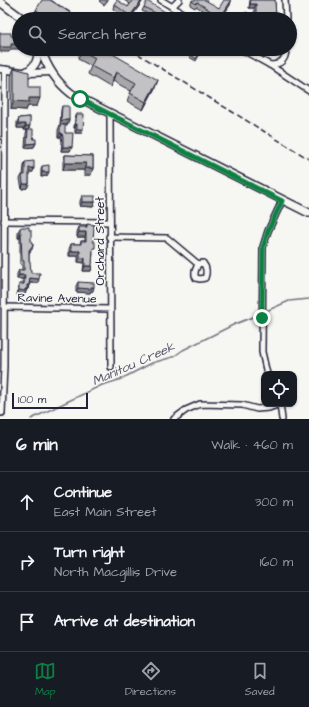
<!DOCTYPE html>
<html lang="en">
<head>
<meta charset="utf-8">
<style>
	:root { --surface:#171b24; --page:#242831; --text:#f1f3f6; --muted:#9ea1a6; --line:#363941; --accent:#0b8043 }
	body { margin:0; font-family:"Architects Daughter",sans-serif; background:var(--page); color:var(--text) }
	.controls { position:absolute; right:12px; bottom:12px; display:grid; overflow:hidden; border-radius:8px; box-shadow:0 1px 3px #0004 }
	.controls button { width:36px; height:36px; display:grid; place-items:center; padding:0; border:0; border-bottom:1px solid var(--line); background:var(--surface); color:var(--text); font:20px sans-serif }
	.scale { position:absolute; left:12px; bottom:10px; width:76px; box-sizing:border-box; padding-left:4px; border:2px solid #22223b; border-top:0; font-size:11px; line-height:14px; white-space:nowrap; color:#22223b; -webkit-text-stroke:3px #f6f6f2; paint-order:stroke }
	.stop { position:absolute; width:12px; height:12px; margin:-9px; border:3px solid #0b8043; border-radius:50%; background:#fff }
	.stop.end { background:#0b8043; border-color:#fff; box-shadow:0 1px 4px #0008 }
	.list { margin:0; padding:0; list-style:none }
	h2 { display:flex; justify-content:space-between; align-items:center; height:52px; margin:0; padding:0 16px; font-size:17px }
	h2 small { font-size:13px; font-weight:400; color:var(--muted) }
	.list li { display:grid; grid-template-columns:26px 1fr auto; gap:12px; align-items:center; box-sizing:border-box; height:60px; padding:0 16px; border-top:1px solid var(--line) }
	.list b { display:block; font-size:15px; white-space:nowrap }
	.list p { margin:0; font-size:13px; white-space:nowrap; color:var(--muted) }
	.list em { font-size:13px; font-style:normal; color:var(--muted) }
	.icon { flex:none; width:22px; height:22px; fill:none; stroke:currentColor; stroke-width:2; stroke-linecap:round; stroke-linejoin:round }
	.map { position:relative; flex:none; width:309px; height:419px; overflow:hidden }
	.search { position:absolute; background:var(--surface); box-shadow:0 1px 3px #0004; left:12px; right:12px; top:12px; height:44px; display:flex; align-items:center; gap:10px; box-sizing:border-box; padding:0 14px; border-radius:22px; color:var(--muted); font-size:15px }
	.sheet { height:232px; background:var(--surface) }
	nav { display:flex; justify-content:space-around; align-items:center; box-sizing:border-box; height:56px; border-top:1px solid var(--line); background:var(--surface); font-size:11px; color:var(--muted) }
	nav a { display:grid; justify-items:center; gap:2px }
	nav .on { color:var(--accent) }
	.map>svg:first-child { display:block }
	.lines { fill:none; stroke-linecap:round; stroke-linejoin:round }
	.stream { stroke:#757583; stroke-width:1.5 }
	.minor-casing { stroke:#22223b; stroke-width:8 }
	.tertiary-casing { stroke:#22223b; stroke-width:9 }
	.secondary-casing { stroke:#22223b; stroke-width:10 }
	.minor { stroke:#f6f6f2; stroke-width:5 }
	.tertiary { stroke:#f6f6f2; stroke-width:6 }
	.secondary { stroke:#f6f6f2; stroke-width:7 }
	.rail { stroke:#22223b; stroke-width:1.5; stroke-dasharray:6 3; stroke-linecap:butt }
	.wall { fill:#a7a7a9; stroke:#22223b }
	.shaded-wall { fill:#888889; stroke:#22223b }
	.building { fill:#c2c2c4; stroke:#22223b }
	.route { stroke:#0b8043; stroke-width:5 }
	.labels { text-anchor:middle; stroke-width:3; stroke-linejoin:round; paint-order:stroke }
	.street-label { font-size:12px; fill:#22223b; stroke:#f6f6f2 }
	.water-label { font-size:13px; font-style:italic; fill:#535365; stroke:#f6f6f2 }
</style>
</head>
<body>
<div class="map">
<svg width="309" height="419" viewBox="0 0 309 419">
	<rect width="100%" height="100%" fill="#f6f6f2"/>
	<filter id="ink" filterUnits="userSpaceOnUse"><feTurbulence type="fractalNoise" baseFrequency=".025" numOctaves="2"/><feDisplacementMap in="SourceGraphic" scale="8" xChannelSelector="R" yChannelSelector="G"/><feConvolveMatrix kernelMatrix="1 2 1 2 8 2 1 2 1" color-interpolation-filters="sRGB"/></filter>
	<g filter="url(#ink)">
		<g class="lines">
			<!-- stream -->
			<g class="stream">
				<polyline points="264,312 289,301 309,299"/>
				<polyline points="31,419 102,385 119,380 152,363 173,357 183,350 235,324 261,314"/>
			</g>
			<defs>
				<g id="minor">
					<polyline points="161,0 192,19"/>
					<polyline points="285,0 286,19"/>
					<polyline points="172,7 179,0"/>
					<polyline points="241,49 270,65 309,91"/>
					<path d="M270,65C280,65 286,60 286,49"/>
					<polyline points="110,114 111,367"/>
					<polyline points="4,221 109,222"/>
					<polyline points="109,237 167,238 198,264"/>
					<path d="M203,263C207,268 207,273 205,278L200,279L196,278C193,273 196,269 198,264Z"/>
					<polyline points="4,307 110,309"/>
					<polyline points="267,374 262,352 263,247 268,231 282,201"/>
					<polyline points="280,404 282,419"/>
					<polyline points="2,413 4,366 5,69"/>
					<polyline points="174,419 186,410 200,404 242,405 257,409 269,408 280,404"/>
				</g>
				<polyline id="tertiary" points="0,69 30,73 50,72"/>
				<g id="secondary">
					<polyline points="0,2 23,19"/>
					<path d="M41,49C47,68 56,82 72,94L309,213"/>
					<path d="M26,72C37,65 37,61 39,49"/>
				</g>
			</defs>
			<!-- minor casing -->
			<use href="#minor" class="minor-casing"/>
			<!-- tertiary casing -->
			<use href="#tertiary" class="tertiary-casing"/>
			<!-- secondary casing -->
			<use href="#secondary" class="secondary-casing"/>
			<!-- minor -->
			<use href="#minor" class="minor"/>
			<!-- tertiary -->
			<use href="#tertiary" class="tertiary"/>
			<!-- secondary -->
			<use href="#secondary" class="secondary"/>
			<!-- rail -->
			<g class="rail">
				<polyline points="50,0 81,19"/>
				<polyline points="130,49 309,159"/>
			</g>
		</g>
		<!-- wall -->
		<g class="wall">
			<polygon points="100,0 108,0 104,5 99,1"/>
			<polygon points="124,0 142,0 142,2 130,19 127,19 113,9 114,4 128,7 130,4"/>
			<polygon points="250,0 275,0 276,19 267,19 267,18 255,18 254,8 249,8"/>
			<polygon points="192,1 219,8 231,1 230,5 225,12 233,18 242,19 251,15 250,19 215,19 196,6 195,8 190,5"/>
			<polygon points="144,7 177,19 157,19 142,11"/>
			<polygon points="36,10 80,19 39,19 34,16"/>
			<polygon points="202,49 215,49 211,55 202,50"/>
			<polygon points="81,50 155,88 143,110 127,101 131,91 113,81 110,87 88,74 91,66 78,59"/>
			<polygon points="190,54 199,55 196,61 189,57"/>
			<polygon points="14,68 29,87 37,106 28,106 26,110 11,109 11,76"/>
			<polygon points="62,106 69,120 67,125 60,125 61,110"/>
			<polygon points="77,114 82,133 75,133 75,128 74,128 75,118"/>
			<polygon points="30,117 29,129 36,143 34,147 25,148 26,133 27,130 24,130 24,128 17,128 17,122 19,118"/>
			<polygon points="60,125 65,133 72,147 70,151 61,151 62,142 61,137 58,137 58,130"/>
			<polygon points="65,155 93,156 93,168 91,175 84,175 84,170 63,170 63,162"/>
			<polygon points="25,162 33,172 29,172 29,184 27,188 22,189 20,179 22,175 23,175 24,166"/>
			<polygon points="42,166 47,176 41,177 41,170"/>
			<polygon points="82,196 95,202 93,207 80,206 80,201"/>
			<polygon points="87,224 93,253 91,271 83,271 84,263 78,262 78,256 69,256 69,249 71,244 80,244 81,241 85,241 85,237 77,237 77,232 79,227 86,227"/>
			<polygon points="20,228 29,230 31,241 33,245 32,249 29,253 29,261 31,273 38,283 30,283 28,289 27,289 25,294 24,294 23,295 17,295 18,288 19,284 23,284 23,279 17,279 17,274 19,270 22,270 22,265 20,264 20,238 18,238 18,232"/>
			<polygon points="78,282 93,291 91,291 90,293 76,292 76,286"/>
		</g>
		<!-- shaded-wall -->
		<g class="shaded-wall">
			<polygon points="142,0 143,0 142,2 129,19 130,16"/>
			<polygon points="231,1 230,5 223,16 224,12"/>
			<polygon points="250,4 256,4 254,8 249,8"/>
			<polygon points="256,14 269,14 267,18 255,18"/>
			<polygon points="11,44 19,44 19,49 11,49 9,52 0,52 0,47"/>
			<polygon points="116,72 113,81 110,87 113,78"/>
			<polygon points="158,80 155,88 143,110 146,102"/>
			<polygon points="29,98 40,98 37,106 28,106 26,110 11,109 14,101"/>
			<polygon points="61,120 69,120 67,125 60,125"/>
			<polygon points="18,124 26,124 24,128 17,128"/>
			<polygon points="75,124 77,124 75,128 74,128"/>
			<polygon points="26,126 30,126 28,130 28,129 27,130 24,130"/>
			<polygon points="77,129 83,129 82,133 75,133"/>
			<polygon points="60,133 62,133 61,137 58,137"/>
			<polygon points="36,143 34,147 25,148 27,144"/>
			<polygon points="63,147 72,147 70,151 61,151"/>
			<polygon points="65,163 86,163 84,170 63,170"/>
			<polygon points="29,168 34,168 33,172 27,172"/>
			<polygon points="86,168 93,168 91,175 84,175"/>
			<polygon points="42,172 49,172 47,176 41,177"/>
			<polygon points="23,184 29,184 27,188 22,189"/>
			<polygon points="82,202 95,202 93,207 80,206"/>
			<polygon points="79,232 86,232 85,237 77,237"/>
			<polygon points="20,233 21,233 20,238 18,238"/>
			<polygon points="33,245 32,249 28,255 29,250"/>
			<polygon points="71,251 80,251 78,256 69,256"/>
			<polygon points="80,257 85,258 84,263 78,262"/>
			<polygon points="85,266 92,266 91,271 83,271"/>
			<polygon points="19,275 25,275 23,279 17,279"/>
			<polygon points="30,278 39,279 38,283 28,283"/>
			<polygon points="27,285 29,285 28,289 26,289"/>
			<polygon points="94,287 93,291 91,291 90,293 76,292 78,288"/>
			<polygon points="25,289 27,289 25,294 24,294 23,295 17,295 19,290"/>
		</g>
		<!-- building -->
		<g class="building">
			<polygon points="42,0 50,0 80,19 51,19 36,10"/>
			<polygon points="117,0 128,7 133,0 142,0 130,16 114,4"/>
			<polygon points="192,0 205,0 219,8 224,0 230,0 231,1 224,12 233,18 235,15 242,19 246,12 251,15 249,19 223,19 197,2 196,4 192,1"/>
			<polygon points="251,0 275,0 276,19 269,19 269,14 256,14 256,4 250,4"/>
			<polygon points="147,1 177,19 167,19 144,7"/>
			<polygon points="141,14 146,16 145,19 138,19"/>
			<polygon points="0,33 11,33 11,36 19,36 19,44 11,44 11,47 0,47"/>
			<polygon points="82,49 91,49 98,53 100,49 104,49 158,80 146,102 130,93 136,83 116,72 113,78 91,66 95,58 81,50"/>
			<polygon points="193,49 200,53 196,59 190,54"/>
			<polygon points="14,68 29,72 29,87 40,87 40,98 29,98 29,102 14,101"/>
			<polygon points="62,106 69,106 69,120 61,120"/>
			<polygon points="77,114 84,114 83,129 77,129 77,124 75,124"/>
			<polygon points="30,117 30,126 26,126 26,124 18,124 19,118"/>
			<polygon points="60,125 65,125 65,133 73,133 72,147 63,147 63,137 62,133 60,133"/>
			<polygon points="28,129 33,129 33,139 36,139 36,143 27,144"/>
			<polygon points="65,155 93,156 93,168 86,168 86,163 65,163"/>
			<polygon points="34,161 34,168 29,168 29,184 23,184 22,175 25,175 25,162"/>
			<polygon points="49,165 49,172 42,172 42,166"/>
			<rect x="82" y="196" width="13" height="6"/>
			<polygon points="87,224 94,225 93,242 95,242 95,248 93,248 92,266 85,266 85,258 80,257 80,251 71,251 71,244 81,244 81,241 86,241 86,232 79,232 79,227 87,227"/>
			<polygon points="22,227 29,227 29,230 31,230 31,241 33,245 29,250 29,261 30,261 31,273 40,273 39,279 30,278 29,285 27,285 27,289 25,289 25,291 19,290 19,284 24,284 25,275 19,275 19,270 24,270 24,261 22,260 21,233 20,233 20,228"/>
			<polygon points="78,282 94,283 94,287 91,287 91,289 78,288"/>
		</g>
	</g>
	<g class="lines" filter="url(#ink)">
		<!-- route -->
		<polyline class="route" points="80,99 282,201 268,231 263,247 262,318"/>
	</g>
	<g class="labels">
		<!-- street labels -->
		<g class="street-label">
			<text transform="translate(100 241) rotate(-90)" y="4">Orchard Street</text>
			<text transform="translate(57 298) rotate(1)" y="4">Ravine Avenue</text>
		</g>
		<!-- water labels -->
		<g class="water-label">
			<text transform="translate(133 363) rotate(-24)" y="5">Manitou Creek</text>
		</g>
	</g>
</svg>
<div class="controls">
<button><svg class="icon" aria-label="locate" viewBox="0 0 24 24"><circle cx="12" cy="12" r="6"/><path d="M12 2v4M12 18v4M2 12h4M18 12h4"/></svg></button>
</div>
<div class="scale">100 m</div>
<div class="stop" style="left:80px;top:99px"></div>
<div class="stop end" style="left:262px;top:318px"></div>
<div class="search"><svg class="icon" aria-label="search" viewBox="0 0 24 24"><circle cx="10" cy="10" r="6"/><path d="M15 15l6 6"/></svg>Search here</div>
</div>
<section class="sheet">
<h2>6 min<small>Walk · 460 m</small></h2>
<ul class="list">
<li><svg class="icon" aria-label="ahead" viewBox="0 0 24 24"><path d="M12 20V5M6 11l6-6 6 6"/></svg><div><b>Continue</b><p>East Main Street</p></div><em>300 m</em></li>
<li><svg class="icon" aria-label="right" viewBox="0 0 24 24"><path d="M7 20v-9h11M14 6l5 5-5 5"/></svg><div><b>Turn right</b><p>North Macgillis Drive</p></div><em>160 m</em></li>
<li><svg class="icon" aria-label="arrive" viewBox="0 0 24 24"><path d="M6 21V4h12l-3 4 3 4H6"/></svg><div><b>Arrive at destination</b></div></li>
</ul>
</section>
<nav>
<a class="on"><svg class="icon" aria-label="map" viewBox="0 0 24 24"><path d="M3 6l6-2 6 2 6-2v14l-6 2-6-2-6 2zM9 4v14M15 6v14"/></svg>Map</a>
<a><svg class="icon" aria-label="directions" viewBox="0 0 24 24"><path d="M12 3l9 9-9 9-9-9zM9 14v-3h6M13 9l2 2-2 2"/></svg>Directions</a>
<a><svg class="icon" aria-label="saved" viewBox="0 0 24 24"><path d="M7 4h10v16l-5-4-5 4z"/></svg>Saved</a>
</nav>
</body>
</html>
